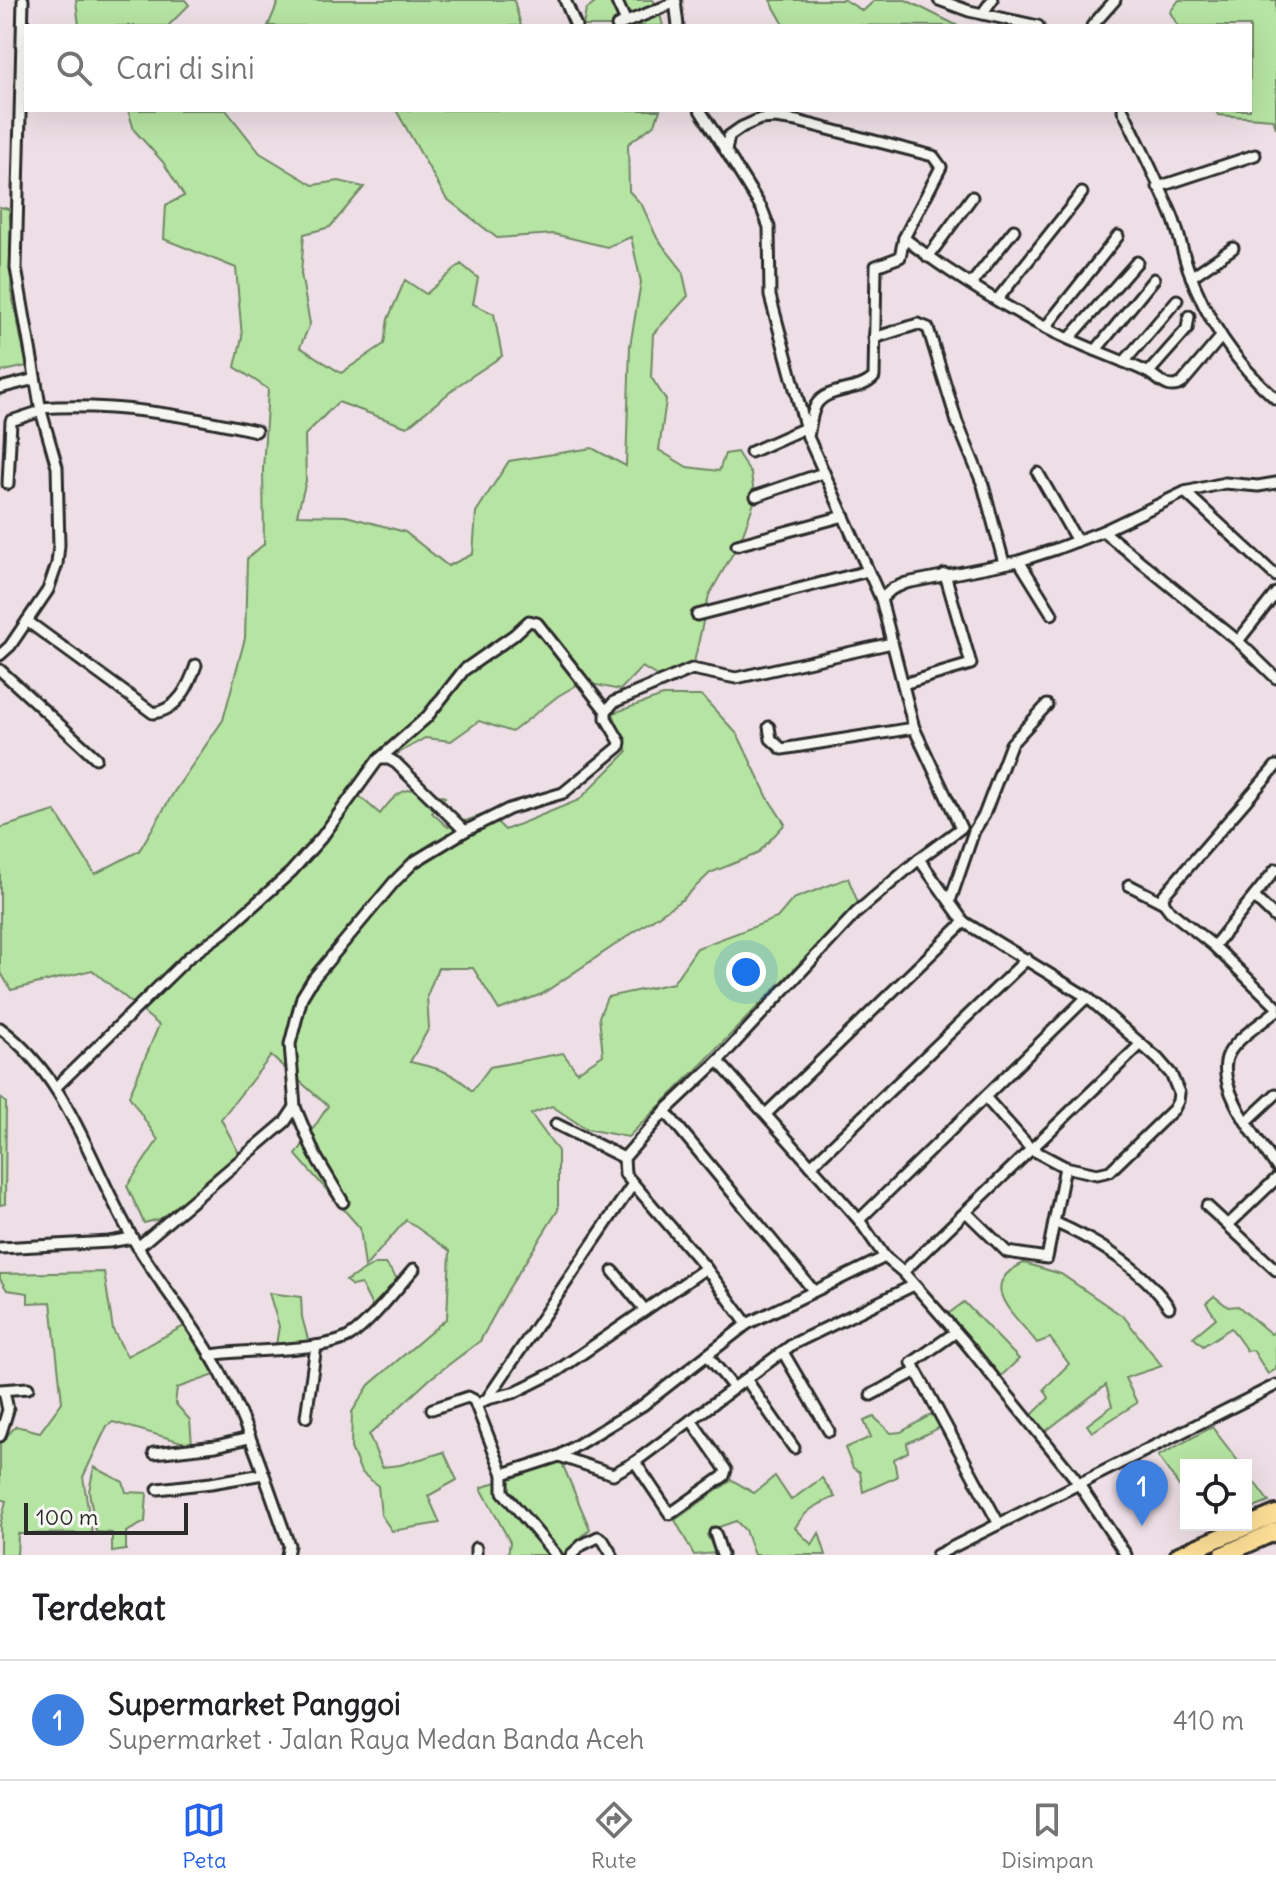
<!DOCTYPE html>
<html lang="id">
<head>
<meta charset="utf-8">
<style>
	:root { --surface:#fff; --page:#f6f6f6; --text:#202124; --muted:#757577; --line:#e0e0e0; --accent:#2563eb }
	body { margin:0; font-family:Delius,sans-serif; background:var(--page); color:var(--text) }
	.controls { position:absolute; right:24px; bottom:24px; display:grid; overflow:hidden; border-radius:0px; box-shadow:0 8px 32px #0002 }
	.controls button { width:72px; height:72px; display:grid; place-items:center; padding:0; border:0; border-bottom:2px solid var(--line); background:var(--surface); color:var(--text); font:40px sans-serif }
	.scale { position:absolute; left:24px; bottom:20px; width:164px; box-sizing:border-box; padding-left:8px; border:4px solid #2b2b2b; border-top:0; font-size:22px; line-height:28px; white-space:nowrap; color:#2b2b2b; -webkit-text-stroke:6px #f6f6f2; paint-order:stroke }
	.you { position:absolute; left:746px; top:972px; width:28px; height:28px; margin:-20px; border:6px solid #fff; border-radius:50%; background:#1a73e8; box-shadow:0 0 0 12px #1a73e833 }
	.badge { display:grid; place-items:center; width:52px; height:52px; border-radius:50%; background:var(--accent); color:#fff; font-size:26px; font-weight:700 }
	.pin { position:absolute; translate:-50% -66px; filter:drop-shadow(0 2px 4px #0008) }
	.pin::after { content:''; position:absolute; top:42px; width:28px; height:24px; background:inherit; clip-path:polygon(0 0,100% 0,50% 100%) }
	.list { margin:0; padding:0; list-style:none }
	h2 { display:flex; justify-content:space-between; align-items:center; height:104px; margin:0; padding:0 32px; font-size:34px }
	h2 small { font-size:26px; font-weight:400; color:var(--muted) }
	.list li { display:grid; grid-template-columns:52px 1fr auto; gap:24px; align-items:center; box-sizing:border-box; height:120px; padding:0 32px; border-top:2px solid var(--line) }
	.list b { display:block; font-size:30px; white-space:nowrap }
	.list p { margin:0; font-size:26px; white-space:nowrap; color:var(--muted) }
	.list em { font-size:26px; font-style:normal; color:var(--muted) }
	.icon { flex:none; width:44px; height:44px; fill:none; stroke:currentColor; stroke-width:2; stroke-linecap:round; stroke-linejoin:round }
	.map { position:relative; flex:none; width:1276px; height:1555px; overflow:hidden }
	.search { position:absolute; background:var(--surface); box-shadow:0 8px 32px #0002; left:24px; right:24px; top:24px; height:88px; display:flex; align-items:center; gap:20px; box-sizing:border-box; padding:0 28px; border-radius:0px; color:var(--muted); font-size:30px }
	.sheet { height:224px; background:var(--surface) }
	nav { display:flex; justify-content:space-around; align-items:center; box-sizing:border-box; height:112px; border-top:2px solid var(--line); background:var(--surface); font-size:22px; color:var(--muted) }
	nav a { display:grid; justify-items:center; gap:4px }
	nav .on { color:var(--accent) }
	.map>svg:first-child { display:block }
	.green { fill:#b6e4a2; stroke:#708866; stroke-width:2 }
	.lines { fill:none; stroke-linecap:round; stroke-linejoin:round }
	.minor-casing { stroke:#2b2b2b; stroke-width:15 }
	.trunk-casing { stroke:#2b2b2b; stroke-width:22 }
	.minor { stroke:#f6f6f2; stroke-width:9 }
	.trunk { stroke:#fcde96; stroke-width:16 }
</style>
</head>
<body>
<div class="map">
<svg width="1276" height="1555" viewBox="0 0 1276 1555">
	<rect width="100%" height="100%" fill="#eddfe5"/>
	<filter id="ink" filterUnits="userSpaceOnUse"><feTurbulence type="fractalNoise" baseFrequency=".0125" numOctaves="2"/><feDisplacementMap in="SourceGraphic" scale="16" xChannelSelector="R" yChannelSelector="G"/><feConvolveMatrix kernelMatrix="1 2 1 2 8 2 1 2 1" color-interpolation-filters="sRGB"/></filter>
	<g filter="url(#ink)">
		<!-- green -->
		<g class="green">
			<polygon points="76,0 185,0 189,5 168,26 79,26"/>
			<polygon points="279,0 514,0 521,26 268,26"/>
			<polygon points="599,0 653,0 658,7 663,26 583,26 586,10"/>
			<polygon points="770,0 845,0 863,11 875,0 906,0 958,26 784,25"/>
			<polygon points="1179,0 1276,0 1276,128 1273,119 1218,115 1216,110 1250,110 1250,26 1178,26 1170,12"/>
			<path d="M128,110H226L260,153L313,185L339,181L364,187L330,227L304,234L301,274L310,324L300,347L341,373L384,344L388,319L405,280L426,294L461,264L478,278L473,304L494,314L502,356L460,384L407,427L338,402L305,435L306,481L297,515L346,516L405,532L448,566L473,554L476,512L509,461L592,448L626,466L630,346L641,282L631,237L607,247L554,234L497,238L446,198L396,110H660L655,124L628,144L629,191L642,205L657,238L682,270L688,296L653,334L651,377L666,400L659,450L687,467L719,471L725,454L737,452L751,474L755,500L741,539L709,595L693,667L662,679L642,667L620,690L582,682L558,696L512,732L479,721L451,741L425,738L404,750L372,770L358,795L380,814C402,784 411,786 445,797L432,813L448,827L488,813L505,830L579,800L627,752L613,713L663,696H702L738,735L768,798L785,824L757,854L710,873L683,899L542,994L499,1010L473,968H438L427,996L429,1028L410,1062C434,1067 455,1072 472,1091L490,1067L563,1053L577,1072L603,1055L599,1017L607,997L673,983L697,948L777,918L793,899L848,878L858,903L705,1061L628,1137L586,1129L552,1106L531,1114L558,1151V1210L509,1288L480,1341L431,1378L369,1435L382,1467L400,1465L444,1452L457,1480L428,1496L440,1523L392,1531L381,1515L378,1486L361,1472L351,1448L352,1412L369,1385L447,1318L450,1251L406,1220L365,1267L360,1228L296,1155L328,1106L271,1056L221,1119L241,1157L178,1214L144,1223L127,1186L158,1140L129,1096L159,1025L92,970L11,990L0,971V828L55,811L95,874L139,851L174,792L223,720L245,638L247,559L264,544L263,470L268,389L235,367L242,337L236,268L164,239L166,205L184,196L163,162L134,130Z"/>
			<polygon points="0,207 9,209 13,249 11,291 27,366 0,372"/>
			<polygon points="0,1097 6,1103 5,1204 0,1205"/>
			<path d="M1024,1263L1061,1274L1124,1317L1162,1366L1125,1378L1137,1403L1092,1432L1087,1425L1112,1406L1106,1385L1046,1431L1030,1417L1049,1398L1044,1389L1069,1364L1050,1338L1037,1343C1015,1314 974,1285 1024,1263Z"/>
			<polygon points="375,1264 386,1264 398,1280 372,1306 361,1284 352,1286 346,1281"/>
			<polygon points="104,1272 113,1330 127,1356 184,1326 215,1375 177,1388 175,1403 190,1420 192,1445 113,1422 107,1426 83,1477 92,1533 18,1534 17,1555 0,1555 0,1525 6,1501 0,1499 0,1443 16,1426 40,1432 62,1402 51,1302 28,1303 28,1293 7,1290 0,1279 0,1274"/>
			<polygon points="269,1293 301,1297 302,1317 309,1343 276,1345 279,1326"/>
			<polygon points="1214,1296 1228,1307 1238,1306 1271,1334 1276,1330 1276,1369 1268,1374 1253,1350 1247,1351 1231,1328 1203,1346 1193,1337 1216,1318 1206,1303"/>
			<polygon points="964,1302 1019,1359 1000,1377 948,1314"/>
			<polygon points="934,1413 941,1427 907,1443 908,1452 894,1459 897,1477 863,1492 860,1472 853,1468 845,1448 871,1437 864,1421 874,1417 891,1433 901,1432"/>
			<polygon points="1212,1427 1241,1465 1186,1465 1186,1496 1158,1456"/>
			<polygon points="559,1456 590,1529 563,1555 509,1490 508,1478 551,1463"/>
			<polygon points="94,1467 123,1482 126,1492 147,1493 145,1522 126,1532 126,1550 112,1552 112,1533 96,1532 89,1491"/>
			<polygon points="1246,1471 1269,1502 1246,1511"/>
			<path d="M775,1476L791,1500L822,1478L835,1497C816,1505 805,1510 795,1528L812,1545L819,1533L826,1555H754L745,1530L736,1521L713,1529L707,1535L716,1553L694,1555L675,1520L732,1480L754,1493Z"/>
			<polygon points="496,1482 502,1499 549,1555 508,1555 510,1542 481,1488"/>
		</g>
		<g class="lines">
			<defs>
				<g id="minor">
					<polyline points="565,0 576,26"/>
					<polyline points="616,0 626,22"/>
					<polyline points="675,0 678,26"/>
					<polyline points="939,0 969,11 1038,26"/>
					<polyline points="982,14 992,0"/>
					<polyline points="617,26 676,2"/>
					<polyline points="1092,26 1115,0"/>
					<polyline points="700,110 726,151"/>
					<path d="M1123,110C1140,145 1157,180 1172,215C1179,232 1182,251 1188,268C1206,319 1235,363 1276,399"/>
					<polyline points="1158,187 1255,155"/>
					<path d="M904,238C948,272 995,301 1044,327C1076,344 1112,356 1145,371C1158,376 1167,393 1182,383L1221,337"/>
					<polyline points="928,257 972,197"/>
					<polyline points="1191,277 1233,248"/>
					<polyline points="971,284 1014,230"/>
					<polyline points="997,300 1082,193"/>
					<polyline points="1045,328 1118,236"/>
					<polyline points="874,338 918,324 928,328 957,422 983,485 1004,563"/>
					<polyline points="1069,339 1137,262"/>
					<polyline points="1096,350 1154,279"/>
					<polyline points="1124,362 1177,300"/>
					<polyline points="1149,372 1187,329 1189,316"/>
					<polyline points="0,388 35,379"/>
					<path d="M40,408C114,403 184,415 256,431"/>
					<path d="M808,437C810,427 811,414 816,405C828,386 860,393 874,377L876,266L900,257L904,238L941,167L933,156L797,121L775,118L760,119L742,127L729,136L726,151L762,209L769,227L770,296L808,437L881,599"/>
					<polyline points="751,452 805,428"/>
					<polyline points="1038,473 1077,541"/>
					<polyline points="8,484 11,421 41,411"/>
					<polyline points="1185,492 1276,576"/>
					<polyline points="756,496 823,473"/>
					<polyline points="1103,531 1238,641 1276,678"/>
					<polyline points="737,545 844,516"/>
					<polyline points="1019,561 1052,614"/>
					<polyline points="697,615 868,571"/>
					<path d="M27,621L153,713C178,710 189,686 196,665"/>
					<polyline points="1238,641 1276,593"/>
					<polyline points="0,655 10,646 48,590 57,564 59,545 57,467 41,411 16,268 23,0"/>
					<polyline points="0,670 96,758"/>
					<polyline points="903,684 971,664 945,574"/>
					<polyline points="769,727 771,739 782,749 914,728"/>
					<polyline points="379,759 389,759 396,763 465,831"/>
					<polyline points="1276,766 1163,896 1164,903 1170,911 1214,946 1276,1006"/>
					<polyline points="919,859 964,922 1087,997 1158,1059 1171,1074 1179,1093 1178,1101 1174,1109 1110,1171 1097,1174 1065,1167 1047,1258 1007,1252 966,1212"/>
					<polyline points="1129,885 1164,903"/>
					<polyline points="1254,897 1276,918"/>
					<polyline points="950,901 974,831 984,815 1011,744 1047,705"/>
					<polyline points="1214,946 1276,869"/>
					<path d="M1276,1011C1262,1023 1238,1037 1229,1053C1212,1084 1260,1142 1276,1166"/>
					<path d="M0,1028C70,1080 90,1165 132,1237C155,1278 186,1314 210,1354C245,1413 266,1481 289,1545L287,1555"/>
					<polyline points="718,1061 665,1111 624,1158 625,1174 706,1268 747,1324"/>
					<polyline points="57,1086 189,957 224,932 291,872 322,837 377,761 427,717 464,670 514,635 529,621 537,623 606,711"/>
					<polyline points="985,1097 1031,1149 1065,1167"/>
					<polyline points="295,1107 315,1155 343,1202"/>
					<polyline points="665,1111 813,1290"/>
					<polyline points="766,1114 964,922"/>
					<polyline points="1246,1122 1276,1094"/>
					<polyline points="556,1124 624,1158"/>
					<polyline points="811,1166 1027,959"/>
					<polyline points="1207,1206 1276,1270"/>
					<polyline points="859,1220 1087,997"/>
					<path d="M1054,1222C1097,1241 1142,1268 1169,1307"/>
					<polyline points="1228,1225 1276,1179"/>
					<polyline points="138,1247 285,1122 295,1107 290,1044 302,997 313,979 394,882 414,862 465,831 509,809 563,793 619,747 620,742 606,718 606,711 614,702 692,669 736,678 892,643"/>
					<polyline points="0,1248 109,1242 132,1238"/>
					<polyline points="613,1271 645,1310"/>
					<polyline points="903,1272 1141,1044"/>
					<polyline points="956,1332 912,1363 999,1524"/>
					<polyline points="783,1352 829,1431"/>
					<path d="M210,1355C245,1349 324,1352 350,1336C370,1323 397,1288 414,1269"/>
					<polyline points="707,1355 734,1388"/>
					<polyline points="746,1379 794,1448"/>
					<polyline points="0,1390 28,1388"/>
					<polyline points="871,1395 915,1372"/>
					<polyline points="487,1399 513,1393 557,1371 706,1268"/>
					<polyline points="477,1405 487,1399 633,1184"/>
					<polyline points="432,1409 468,1397 474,1400 503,1474 503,1492 556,1555"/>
					<polyline points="306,1417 316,1346"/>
					<polyline points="0,1436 8,1410 4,1391"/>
					<polyline points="154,1453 216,1446 249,1438"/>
					<polyline points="559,1456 613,1474 635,1462 793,1344 914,1285"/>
					<polyline points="635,1462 670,1514 724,1476 726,1470 691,1420"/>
					<polyline points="503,1474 559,1456 643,1405 747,1324 885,1257"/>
					<polyline points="158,1489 211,1483 263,1474"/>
					<polyline points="715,1533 722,1555"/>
					<polyline points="476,1548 476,1555"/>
					<polyline points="571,1555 582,1545 598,1537 603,1540 612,1555"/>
					<polyline points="937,1555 1276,1385"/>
					<polyline points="1126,1555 1074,1477 964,1341 903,1272 885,1257 859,1220 718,1061 856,913 919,859 961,828 914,728 881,599 892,589 906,583 1019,561 1056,549 1103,531 1185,492 1225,483 1258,486 1276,483"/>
				</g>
				<g id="trunk">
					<polyline points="1179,1555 1276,1514"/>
					<polyline points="1223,1555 1276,1531"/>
				</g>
			</defs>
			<!-- minor casing -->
			<use href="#minor" class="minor-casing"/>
			<!-- trunk casing -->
			<use href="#trunk" class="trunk-casing"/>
			<!-- minor -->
			<use href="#minor" class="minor"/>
			<!-- trunk -->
			<use href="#trunk" class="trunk"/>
		</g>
	</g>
</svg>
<div class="controls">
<button><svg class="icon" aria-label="locate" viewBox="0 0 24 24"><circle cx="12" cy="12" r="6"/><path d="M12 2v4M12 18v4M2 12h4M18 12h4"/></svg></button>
</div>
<div class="scale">100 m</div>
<div class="you"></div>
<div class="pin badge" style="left:1142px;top:1526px;background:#3f7fe0">1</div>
<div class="search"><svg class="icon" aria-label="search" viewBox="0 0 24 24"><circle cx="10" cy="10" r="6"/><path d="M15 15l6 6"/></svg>Cari di sini</div>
</div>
<section class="sheet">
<h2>Terdekat<small></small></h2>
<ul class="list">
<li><span class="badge" style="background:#3f7fe0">1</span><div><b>Supermarket Panggoi</b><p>Supermarket · Jalan Raya Medan Banda Aceh</p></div><em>410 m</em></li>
</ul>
</section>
<nav>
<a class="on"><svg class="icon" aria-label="map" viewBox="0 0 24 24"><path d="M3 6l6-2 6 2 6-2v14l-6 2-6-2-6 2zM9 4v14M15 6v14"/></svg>Peta</a>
<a><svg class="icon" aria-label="directions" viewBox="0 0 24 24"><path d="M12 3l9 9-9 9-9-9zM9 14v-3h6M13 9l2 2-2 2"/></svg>Rute</a>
<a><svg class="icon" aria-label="saved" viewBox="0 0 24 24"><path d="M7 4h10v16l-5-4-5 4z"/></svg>Disimpan</a>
</nav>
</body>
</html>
